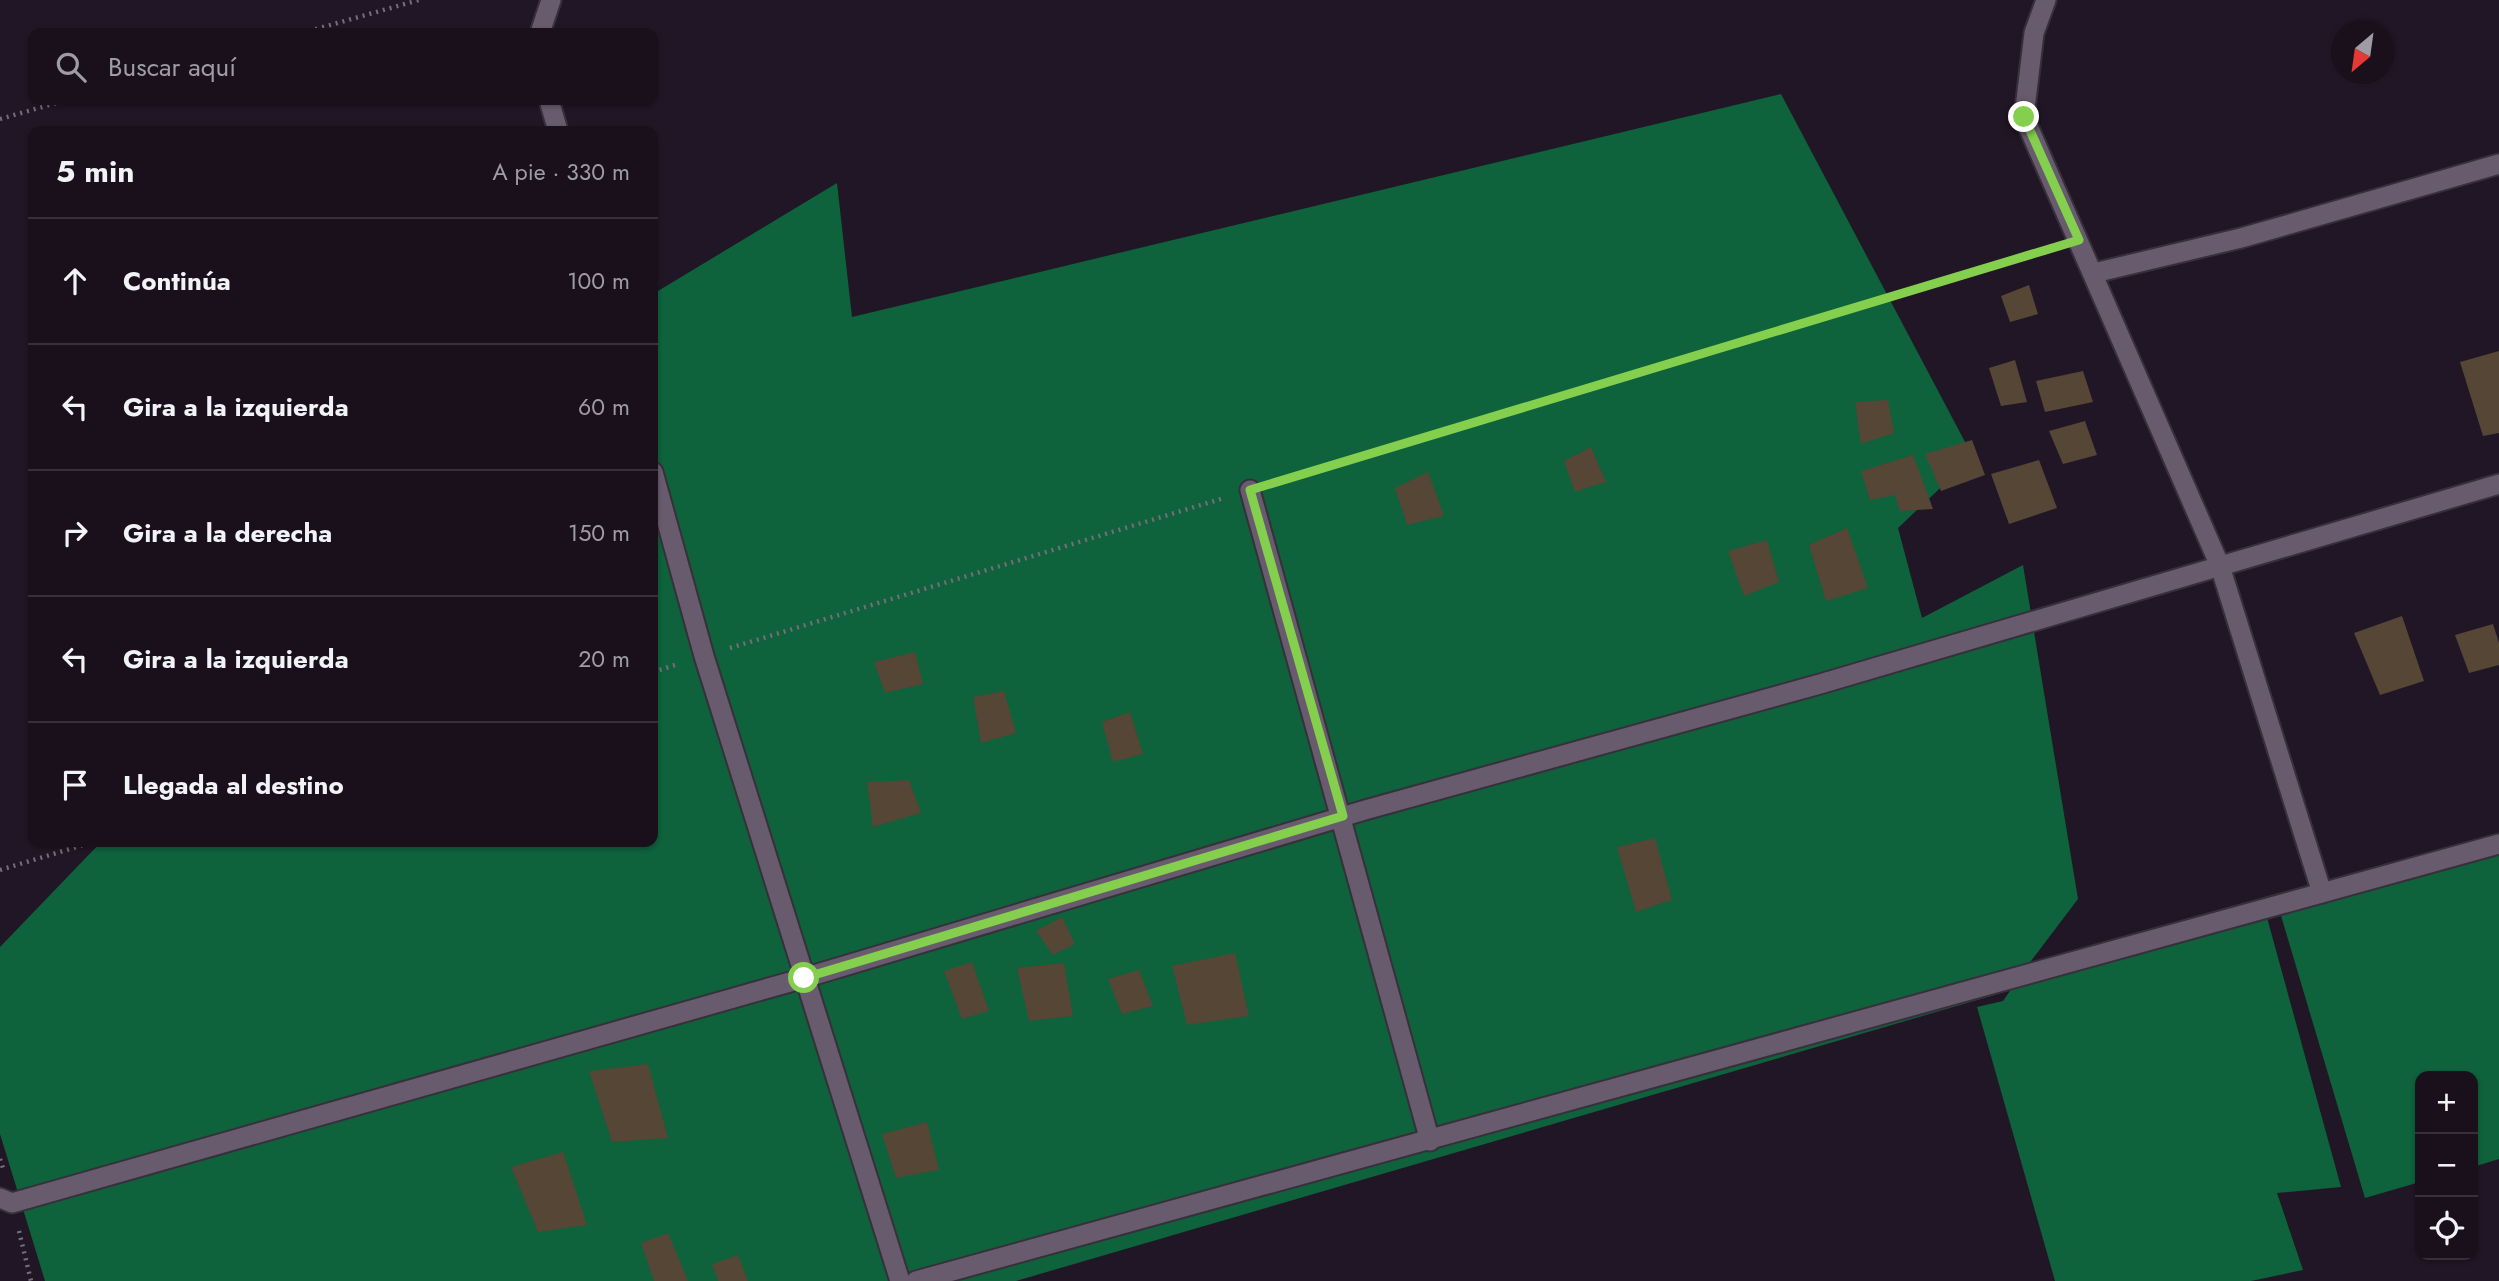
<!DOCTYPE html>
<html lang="es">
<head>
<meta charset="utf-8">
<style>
	:root { --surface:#19101c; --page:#221925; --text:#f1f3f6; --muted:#9f9da3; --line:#37303b }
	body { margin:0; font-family:Jost,sans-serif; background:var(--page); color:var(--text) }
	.controls { position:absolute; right:21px; bottom:21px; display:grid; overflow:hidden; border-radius:14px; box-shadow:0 2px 5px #0004 }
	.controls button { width:63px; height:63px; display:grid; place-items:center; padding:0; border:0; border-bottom:2px solid var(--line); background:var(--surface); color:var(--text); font:35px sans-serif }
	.compass { position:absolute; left:2331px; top:21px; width:63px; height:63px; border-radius:50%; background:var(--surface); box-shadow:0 2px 5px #0004; rotate:209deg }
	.stop { position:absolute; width:21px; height:21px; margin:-16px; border:5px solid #84cf4d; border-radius:50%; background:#fff }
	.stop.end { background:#84cf4d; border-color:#fff; box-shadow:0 2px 7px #0008 }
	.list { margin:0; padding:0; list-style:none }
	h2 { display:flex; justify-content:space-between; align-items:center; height:91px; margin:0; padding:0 28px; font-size:30px }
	h2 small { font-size:23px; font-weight:400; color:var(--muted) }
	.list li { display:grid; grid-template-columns:46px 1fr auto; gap:21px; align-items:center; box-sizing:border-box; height:126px; padding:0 28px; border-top:2px solid var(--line) }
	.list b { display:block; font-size:26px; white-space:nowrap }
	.list em { font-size:23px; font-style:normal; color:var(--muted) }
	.icon { flex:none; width:38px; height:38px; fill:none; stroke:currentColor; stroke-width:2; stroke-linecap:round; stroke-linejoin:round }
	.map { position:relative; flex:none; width:2499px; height:1281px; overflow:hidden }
	.search { position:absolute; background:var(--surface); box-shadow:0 2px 5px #0004; left:28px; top:28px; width:630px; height:77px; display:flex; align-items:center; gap:18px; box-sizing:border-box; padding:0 24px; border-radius:14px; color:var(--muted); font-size:26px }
	.panel { position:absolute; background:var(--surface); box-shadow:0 2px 5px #0004; left:28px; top:126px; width:630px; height:721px; border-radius:14px }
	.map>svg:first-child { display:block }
	.forest { fill:#0e623c }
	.building { fill:#554635 }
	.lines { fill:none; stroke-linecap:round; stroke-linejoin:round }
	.minor-casing { stroke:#37303b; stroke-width:23 }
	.path { stroke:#776d7a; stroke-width:4.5; stroke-dasharray:2 5; stroke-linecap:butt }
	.minor { stroke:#685b6e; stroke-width:19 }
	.route { stroke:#84cf4d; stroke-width:9 }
</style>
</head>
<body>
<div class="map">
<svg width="2499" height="1281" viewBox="0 0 2499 1281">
	<rect width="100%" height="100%" fill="#211625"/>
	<!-- forest -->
	<g class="forest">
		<polygon points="1781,94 1973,457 1898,528 1922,618 2023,565 2078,899 2028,965 2263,903 2341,1187 2277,1193 2303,1270 2251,1281 2055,1281 1977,1007 2003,1001 2028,965 2008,991 1016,1281 45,1281 0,1134 0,947 101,842 187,842 246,847 248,842 653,842 653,294 837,183 852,317"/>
		<polygon points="2499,845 2499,1159 2473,1167 2473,1076 2420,1076 2420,1182 2365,1198 2279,909"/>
	</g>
	<!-- building -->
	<g class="building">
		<polygon points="2029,285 2038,314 2010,322 2001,296"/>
		<polygon points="2499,351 2499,433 2483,436 2460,362"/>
		<polygon points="2015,360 2027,402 2001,406 1989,368"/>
		<polygon points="2083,371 2093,402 2045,412 2036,381"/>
		<polygon points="1888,400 1894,433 1861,444 1855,402"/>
		<polygon points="2085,421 2097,455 2063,464 2049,431"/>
		<polygon points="1972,440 1985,475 1941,491 1925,454"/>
		<polygon points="1591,447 1606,482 1575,492 1564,461"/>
		<polygon points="1913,455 1933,509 1900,511 1895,495 1870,500 1861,471"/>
		<polygon points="2039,460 2057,508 2009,524 1991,474"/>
		<polygon points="1428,472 1444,516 1407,525 1395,488"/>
		<polygon points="1847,528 1868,588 1826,601 1809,545"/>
		<polygon points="1767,540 1779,582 1744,596 1728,551"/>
		<polygon points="2402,616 2424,681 2380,695 2354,633"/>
		<polygon points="2493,624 2499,643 2499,665 2469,673 2455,635"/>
		<polygon points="915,652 923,684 885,693 874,662"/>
		<polygon points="1004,691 1016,733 981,743 973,697"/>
		<polygon points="1130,712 1143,754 1113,762 1102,722"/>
		<polygon points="909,780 921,813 873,827 867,782"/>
		<polygon points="1655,838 1672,900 1636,912 1617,847"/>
		<polygon points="1062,917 1075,944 1053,955 1036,931"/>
		<polygon points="1235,953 1249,1016 1187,1025 1172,966"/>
		<polygon points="972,962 989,1011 962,1019 944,971"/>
		<polygon points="1064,963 1073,1016 1029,1021 1017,968"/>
		<polygon points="1139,970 1153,1006 1122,1014 1108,979"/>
		<polygon points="648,1064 668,1138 612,1142 589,1071"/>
		<polygon points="927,1122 939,1170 896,1178 882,1134"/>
		<polygon points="563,1152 587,1225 538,1232 511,1167"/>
		<polygon points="668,1233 688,1281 654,1281 641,1243"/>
		<polygon points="738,1255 748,1281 718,1281 712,1264"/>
	</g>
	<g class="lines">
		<defs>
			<g id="minor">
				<polyline points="2046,0 2034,33 2024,117 2220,566 2322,893"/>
				<polyline points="540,33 551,0"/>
				<polyline points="549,100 558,131"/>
				<polyline points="2094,273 2241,238 2499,164"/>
				<polyline points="653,472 704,656 900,1281"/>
				<polyline points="1250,490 1430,1141"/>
				<polyline points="0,1198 12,1203 804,978 1365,810 1820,684 2499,484"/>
				<polyline points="916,1281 2499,844"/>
			</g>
		</defs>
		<!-- minor casing -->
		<use href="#minor" class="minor-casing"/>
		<!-- path -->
		<g class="path">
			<polyline points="302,33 419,0"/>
			<polyline points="0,119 67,100"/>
			<polyline points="1276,482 2052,248"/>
			<polyline points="730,648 1224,498"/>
			<polyline points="653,672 678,664"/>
			<polyline points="0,870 93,842"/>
			<polyline points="0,1159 4,1171"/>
			<polyline points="19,1231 31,1281"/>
		</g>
		<!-- minor -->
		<use href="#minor" class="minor"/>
	</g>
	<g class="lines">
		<!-- route -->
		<polyline class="route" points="804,978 1343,816 1250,490 2079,240 2024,117"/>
	</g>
</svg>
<div class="controls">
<button>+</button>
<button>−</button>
<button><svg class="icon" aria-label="locate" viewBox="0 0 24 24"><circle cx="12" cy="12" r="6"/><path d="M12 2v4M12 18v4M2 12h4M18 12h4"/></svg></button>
</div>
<svg class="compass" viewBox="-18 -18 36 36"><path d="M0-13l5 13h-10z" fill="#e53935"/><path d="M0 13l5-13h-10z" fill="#9f9da3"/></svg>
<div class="stop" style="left:804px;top:978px"></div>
<div class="stop end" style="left:2024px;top:117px"></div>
<div class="search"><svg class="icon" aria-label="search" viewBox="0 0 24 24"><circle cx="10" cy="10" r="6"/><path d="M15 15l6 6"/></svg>Buscar aquí</div>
<section class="panel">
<h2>5 min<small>A pie · 330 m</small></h2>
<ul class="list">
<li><svg class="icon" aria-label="ahead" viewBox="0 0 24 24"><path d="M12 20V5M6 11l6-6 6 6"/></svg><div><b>Continúa</b></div><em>100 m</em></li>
<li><svg class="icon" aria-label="left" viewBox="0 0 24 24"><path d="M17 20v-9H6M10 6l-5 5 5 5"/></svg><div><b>Gira a la izquierda</b></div><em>60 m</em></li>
<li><svg class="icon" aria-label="right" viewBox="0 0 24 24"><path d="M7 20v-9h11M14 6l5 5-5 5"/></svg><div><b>Gira a la derecha</b></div><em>150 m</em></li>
<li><svg class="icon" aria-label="left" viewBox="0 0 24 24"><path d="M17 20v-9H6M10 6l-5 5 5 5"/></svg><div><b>Gira a la izquierda</b></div><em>20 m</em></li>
<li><svg class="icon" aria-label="arrive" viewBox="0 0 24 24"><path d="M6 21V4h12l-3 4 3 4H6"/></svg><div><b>Llegada al destino</b></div></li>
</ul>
</section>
</div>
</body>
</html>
